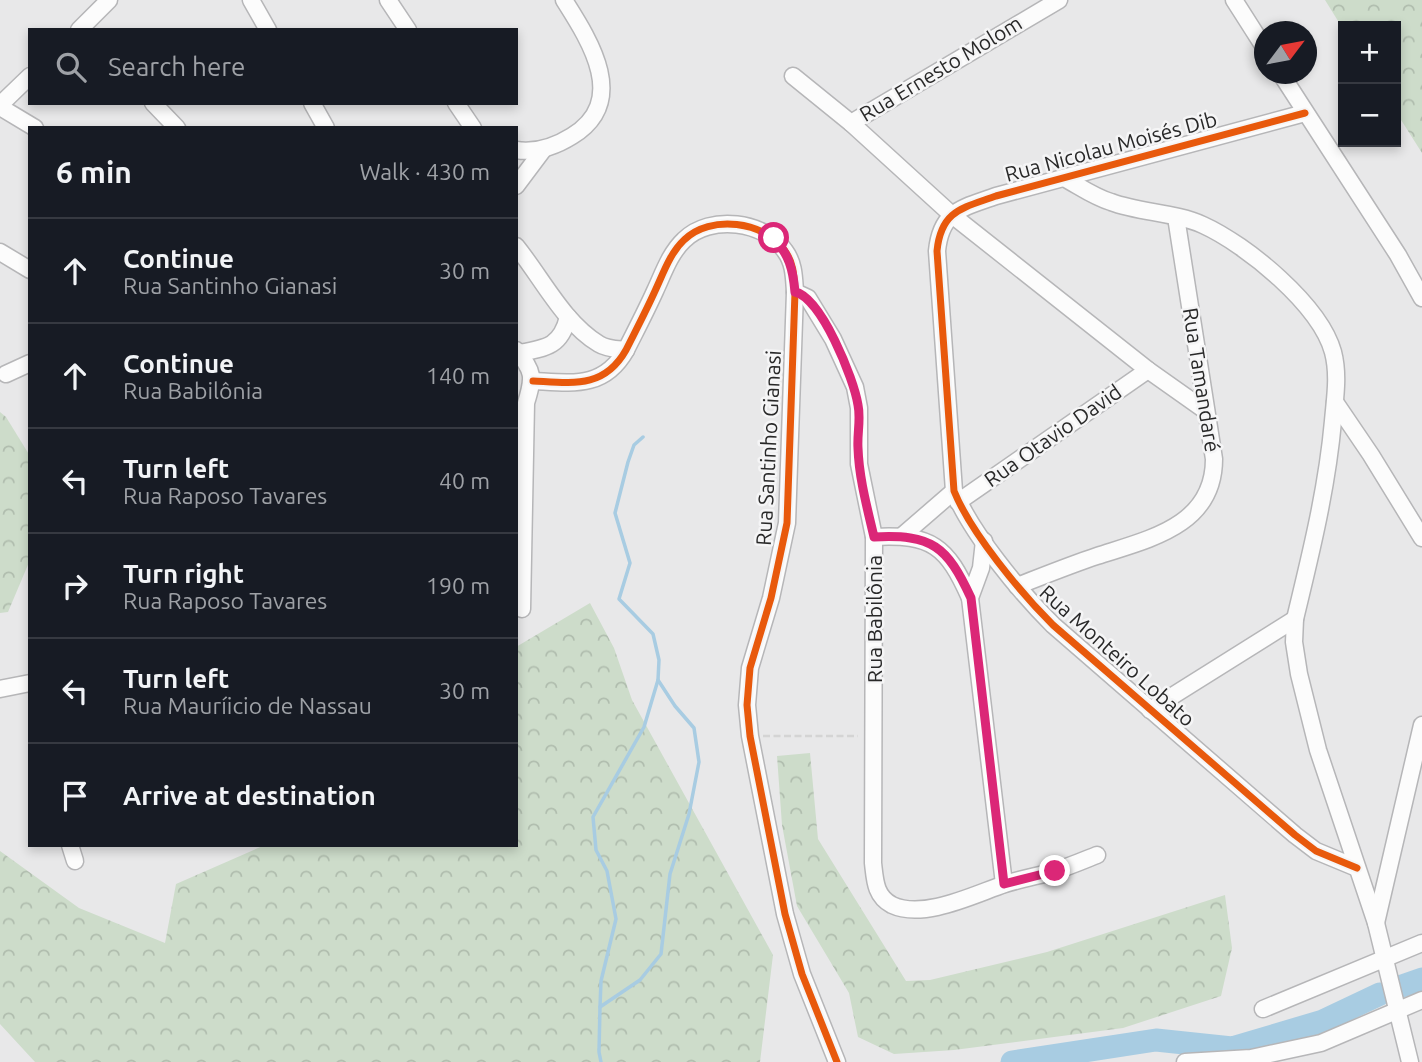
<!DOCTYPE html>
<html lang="en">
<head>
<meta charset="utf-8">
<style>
	:root { --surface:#171b24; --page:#242831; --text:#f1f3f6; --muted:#9ea1a6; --line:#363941 }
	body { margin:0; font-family:Ubuntu,sans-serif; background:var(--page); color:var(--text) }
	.controls { position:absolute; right:21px; top:21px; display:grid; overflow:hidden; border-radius:0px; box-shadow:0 4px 10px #0003 }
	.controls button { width:63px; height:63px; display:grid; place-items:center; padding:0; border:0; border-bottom:2px solid var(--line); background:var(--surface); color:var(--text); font:35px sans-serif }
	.compass { position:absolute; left:1254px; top:21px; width:63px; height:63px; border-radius:50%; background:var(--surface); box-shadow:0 4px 10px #0003; rotate:58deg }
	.stop { position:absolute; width:21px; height:21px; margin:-16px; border:5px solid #db2777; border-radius:50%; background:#fff }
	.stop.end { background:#db2777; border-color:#fff; box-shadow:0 2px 7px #0008 }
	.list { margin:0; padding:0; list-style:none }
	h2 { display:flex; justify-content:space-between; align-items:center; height:91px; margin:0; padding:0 28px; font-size:30px }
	h2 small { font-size:23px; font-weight:400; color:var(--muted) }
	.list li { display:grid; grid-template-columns:46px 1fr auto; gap:21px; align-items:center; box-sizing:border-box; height:105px; padding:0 28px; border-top:2px solid var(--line) }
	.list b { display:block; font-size:26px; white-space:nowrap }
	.list p { margin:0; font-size:23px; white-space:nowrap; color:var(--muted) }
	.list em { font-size:23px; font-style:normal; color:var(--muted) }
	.icon { flex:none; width:38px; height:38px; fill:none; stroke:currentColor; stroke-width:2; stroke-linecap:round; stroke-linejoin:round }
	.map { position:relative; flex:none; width:1422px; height:1062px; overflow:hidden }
	.search { position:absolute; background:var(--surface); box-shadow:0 4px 10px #0003; left:28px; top:28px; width:490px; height:77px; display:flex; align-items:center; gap:18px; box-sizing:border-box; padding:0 24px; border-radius:0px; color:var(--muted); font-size:26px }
	.panel { position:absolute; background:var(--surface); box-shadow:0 4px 10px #0003; left:28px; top:126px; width:490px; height:721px; border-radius:0px }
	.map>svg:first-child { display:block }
	.forest { fill:url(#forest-crowns) }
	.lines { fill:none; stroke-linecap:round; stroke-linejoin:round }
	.stream { stroke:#a8cce2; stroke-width:3.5 }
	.river { stroke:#a8cce2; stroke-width:23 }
	.minor-casing { stroke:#b6b6b8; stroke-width:19 }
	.path { stroke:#d4d4d4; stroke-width:2.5; stroke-dasharray:7 3.5; stroke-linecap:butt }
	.minor { stroke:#fcfcfc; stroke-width:16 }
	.cycleway-casing { stroke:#f5f5f6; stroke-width:11 }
	.cycleway { stroke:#e8590c; stroke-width:7 }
	.route { stroke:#db2777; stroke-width:9 }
	.labels { text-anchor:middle; stroke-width:5; stroke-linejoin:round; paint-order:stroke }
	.street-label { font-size:21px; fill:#282828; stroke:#f5f5f6 }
</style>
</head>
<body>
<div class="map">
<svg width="1422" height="1062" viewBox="0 0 1422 1062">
	<defs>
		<pattern id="forest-crowns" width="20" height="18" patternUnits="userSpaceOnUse" patternTransform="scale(1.75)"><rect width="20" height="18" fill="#cddcca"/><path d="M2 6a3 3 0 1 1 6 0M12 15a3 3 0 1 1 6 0" fill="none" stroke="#b0bdae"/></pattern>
	</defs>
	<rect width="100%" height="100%" fill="#e8e8e9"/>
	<!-- forest -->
	<g class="forest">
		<polygon points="1325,0 1422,0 1422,153 1396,112 1396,26 1343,26 1343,29"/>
		<polygon points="0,412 6,417 30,456 30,560 8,612 0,613"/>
		<polygon points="590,603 614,648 632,700 773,955 760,1062 35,1062 0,1024 0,851 79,908 165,943 176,884 265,845 516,845 516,647"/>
		<polygon points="810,753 818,839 906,981 930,980 1047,952 1225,895 1232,948 1221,996 1123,1028 954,1050 894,1054 858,1037 849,993 797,906 782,825 777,756"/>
	</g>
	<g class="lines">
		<!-- stream -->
		<g class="stream">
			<polyline points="600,1007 601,981 616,919 607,871 596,850 593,817 644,727 658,680"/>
			<polyline points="601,1062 599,1052 600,1007 640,980 661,954 670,874 689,814 699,762 694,728 675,706 658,680 659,660 653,634 619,599 630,563 615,513 628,462 634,445 643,437"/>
		</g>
		<!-- river -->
		<g class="river">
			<polyline points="1399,987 1422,979"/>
			<polyline points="1012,1062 1156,1040 1232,1048 1323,1021 1380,994"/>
		</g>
		<defs>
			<g id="minor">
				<polyline points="251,0 268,30"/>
				<polyline points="388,0 408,30"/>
				<polyline points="1234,0 1264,47"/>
				<polyline points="79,30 109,0"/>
				<polyline points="1281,74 1398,255 1422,298"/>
				<polyline points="793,76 851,123 1059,0"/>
				<polyline points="153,103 177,128"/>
				<polyline points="312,103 326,128"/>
				<polyline points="456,103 473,128"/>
				<polyline points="0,105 30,76"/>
				<polyline points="0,107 35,128"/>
				<path d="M1305,113L996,196C963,208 941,210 937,251L954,491C971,533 1020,592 1053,625L1295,835L1316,851L1357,868"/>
				<polyline points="851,123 952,215 1148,370 1206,411"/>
				<path d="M516,150C536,153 556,146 572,136C629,101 590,41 564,0"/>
				<path d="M1064,178C1079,186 1094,197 1111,202C1140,213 1175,212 1203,225C1247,245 1320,305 1333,352C1339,375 1335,398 1333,421C1327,488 1311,553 1295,619L1294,642L1299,674L1318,750L1376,923L1410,1062"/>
				<polyline points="516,186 543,150"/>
				<path d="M516,246C542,278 563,322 599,344C607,349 617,349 626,350"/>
				<polyline points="0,252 30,270"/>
				<path d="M795,292L808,298L833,339L855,387L859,408V464L874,537L873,863C875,880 875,896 892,905C924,920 975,894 1005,884C1021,879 1037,876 1052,872C1068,867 1082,861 1097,855"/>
				<path d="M516,350C534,371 534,377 526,403L522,609"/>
				<path d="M519,353C547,348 561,346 568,317"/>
				<polyline points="6,374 30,363"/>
				<path d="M533,381C572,383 604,389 626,350C636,330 646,311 655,291C663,274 670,253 684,240C710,214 765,221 785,251C794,263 794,277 795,292L787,523L771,598L750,668L747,705L750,736L785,914L802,974L837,1062"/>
				<polyline points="1335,402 1371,455 1422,538"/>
				<polyline points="958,502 1148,370"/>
				<polyline points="902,536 954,491"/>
				<path d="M874,537C932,534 947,546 970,598"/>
				<polyline points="984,541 981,568 970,598 1004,884"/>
				<path d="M1017,586C1043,576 1070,565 1097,556C1149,539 1214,526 1214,459L1176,217"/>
				<polyline points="0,689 30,683"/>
				<polyline points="1150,710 1295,619"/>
				<polyline points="70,845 75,861"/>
				<polyline points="1376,923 1422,725"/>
				<polyline points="1263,1009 1422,943"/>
				<polyline points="1185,1062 1251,1058 1321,1043 1422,1000"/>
			</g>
		</defs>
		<!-- minor casing -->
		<use href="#minor" class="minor-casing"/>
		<!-- path -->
		<polyline class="path" points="763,736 858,736"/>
		<!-- minor -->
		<use href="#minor" class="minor"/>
		<defs>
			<g id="cycleway">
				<path d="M1305,113L996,196C963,208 941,210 937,251L954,491C971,533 1020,592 1053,625L1295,835L1316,851L1357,868"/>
				<path d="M533,381C572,383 604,389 626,350C636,330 646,311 655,291C663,274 670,253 684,240C710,214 765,221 785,251C794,263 794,277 795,292L787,523L771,598L750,668L747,705L750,736L785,914L802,974L837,1062"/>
			</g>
		</defs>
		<!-- cycleway casing -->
		<use href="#cycleway" class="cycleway-casing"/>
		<!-- cycleway -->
		<use href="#cycleway" class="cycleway"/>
	</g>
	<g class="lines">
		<!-- route -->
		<path class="route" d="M774,238C789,255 793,269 795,292C821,297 854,379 858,405C861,419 857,434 858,448C859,478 867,507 874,537C932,534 947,546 971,598L1004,884L1055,871"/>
	</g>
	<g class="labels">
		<!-- street labels -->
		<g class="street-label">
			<text transform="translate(941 69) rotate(-31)" y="7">Rua Ernesto Molom</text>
			<text transform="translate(1111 147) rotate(-15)" y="7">Rua Nicolau Moisés Dib</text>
			<text transform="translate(1201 380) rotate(81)" y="7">Rua Tamandaré</text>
			<text transform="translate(1053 436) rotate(-35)" y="7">Rua Otavio David</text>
			<text transform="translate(769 448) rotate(-87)" y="7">Rua Santinho Gianasi</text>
			<text transform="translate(875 619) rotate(-90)" y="7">Rua Babilônia</text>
			<text transform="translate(1117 656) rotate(42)" y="7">Rua Monteiro Lobato</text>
		</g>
	</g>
</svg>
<div class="controls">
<button>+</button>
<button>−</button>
</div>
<svg class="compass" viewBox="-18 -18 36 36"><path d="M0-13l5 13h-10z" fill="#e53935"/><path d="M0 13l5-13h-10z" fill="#9ea1a6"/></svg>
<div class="stop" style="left:774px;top:238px"></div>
<div class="stop end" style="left:1055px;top:871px"></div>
<div class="search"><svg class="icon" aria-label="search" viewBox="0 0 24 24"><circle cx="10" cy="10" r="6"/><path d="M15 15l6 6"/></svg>Search here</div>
<section class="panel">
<h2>6 min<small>Walk · 430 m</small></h2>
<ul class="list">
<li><svg class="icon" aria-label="ahead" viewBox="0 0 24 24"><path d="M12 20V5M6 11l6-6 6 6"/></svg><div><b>Continue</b><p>Rua Santinho Gianasi</p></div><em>30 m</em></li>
<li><svg class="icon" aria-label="ahead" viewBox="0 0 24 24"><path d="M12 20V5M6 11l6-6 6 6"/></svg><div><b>Continue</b><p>Rua Babilônia</p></div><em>140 m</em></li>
<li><svg class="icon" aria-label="left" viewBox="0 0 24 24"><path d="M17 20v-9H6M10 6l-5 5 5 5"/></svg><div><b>Turn left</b><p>Rua Raposo Tavares</p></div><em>40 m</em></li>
<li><svg class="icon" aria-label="right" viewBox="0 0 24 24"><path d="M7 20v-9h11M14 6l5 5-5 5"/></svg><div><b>Turn right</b><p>Rua Raposo Tavares</p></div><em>190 m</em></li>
<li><svg class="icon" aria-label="left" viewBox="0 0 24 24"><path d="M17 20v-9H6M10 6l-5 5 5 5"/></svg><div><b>Turn left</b><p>Rua Mauríicio de Nassau</p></div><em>30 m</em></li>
<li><svg class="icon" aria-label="arrive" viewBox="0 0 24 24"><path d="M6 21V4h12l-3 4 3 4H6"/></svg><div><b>Arrive at destination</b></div></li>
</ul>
</section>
</div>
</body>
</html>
